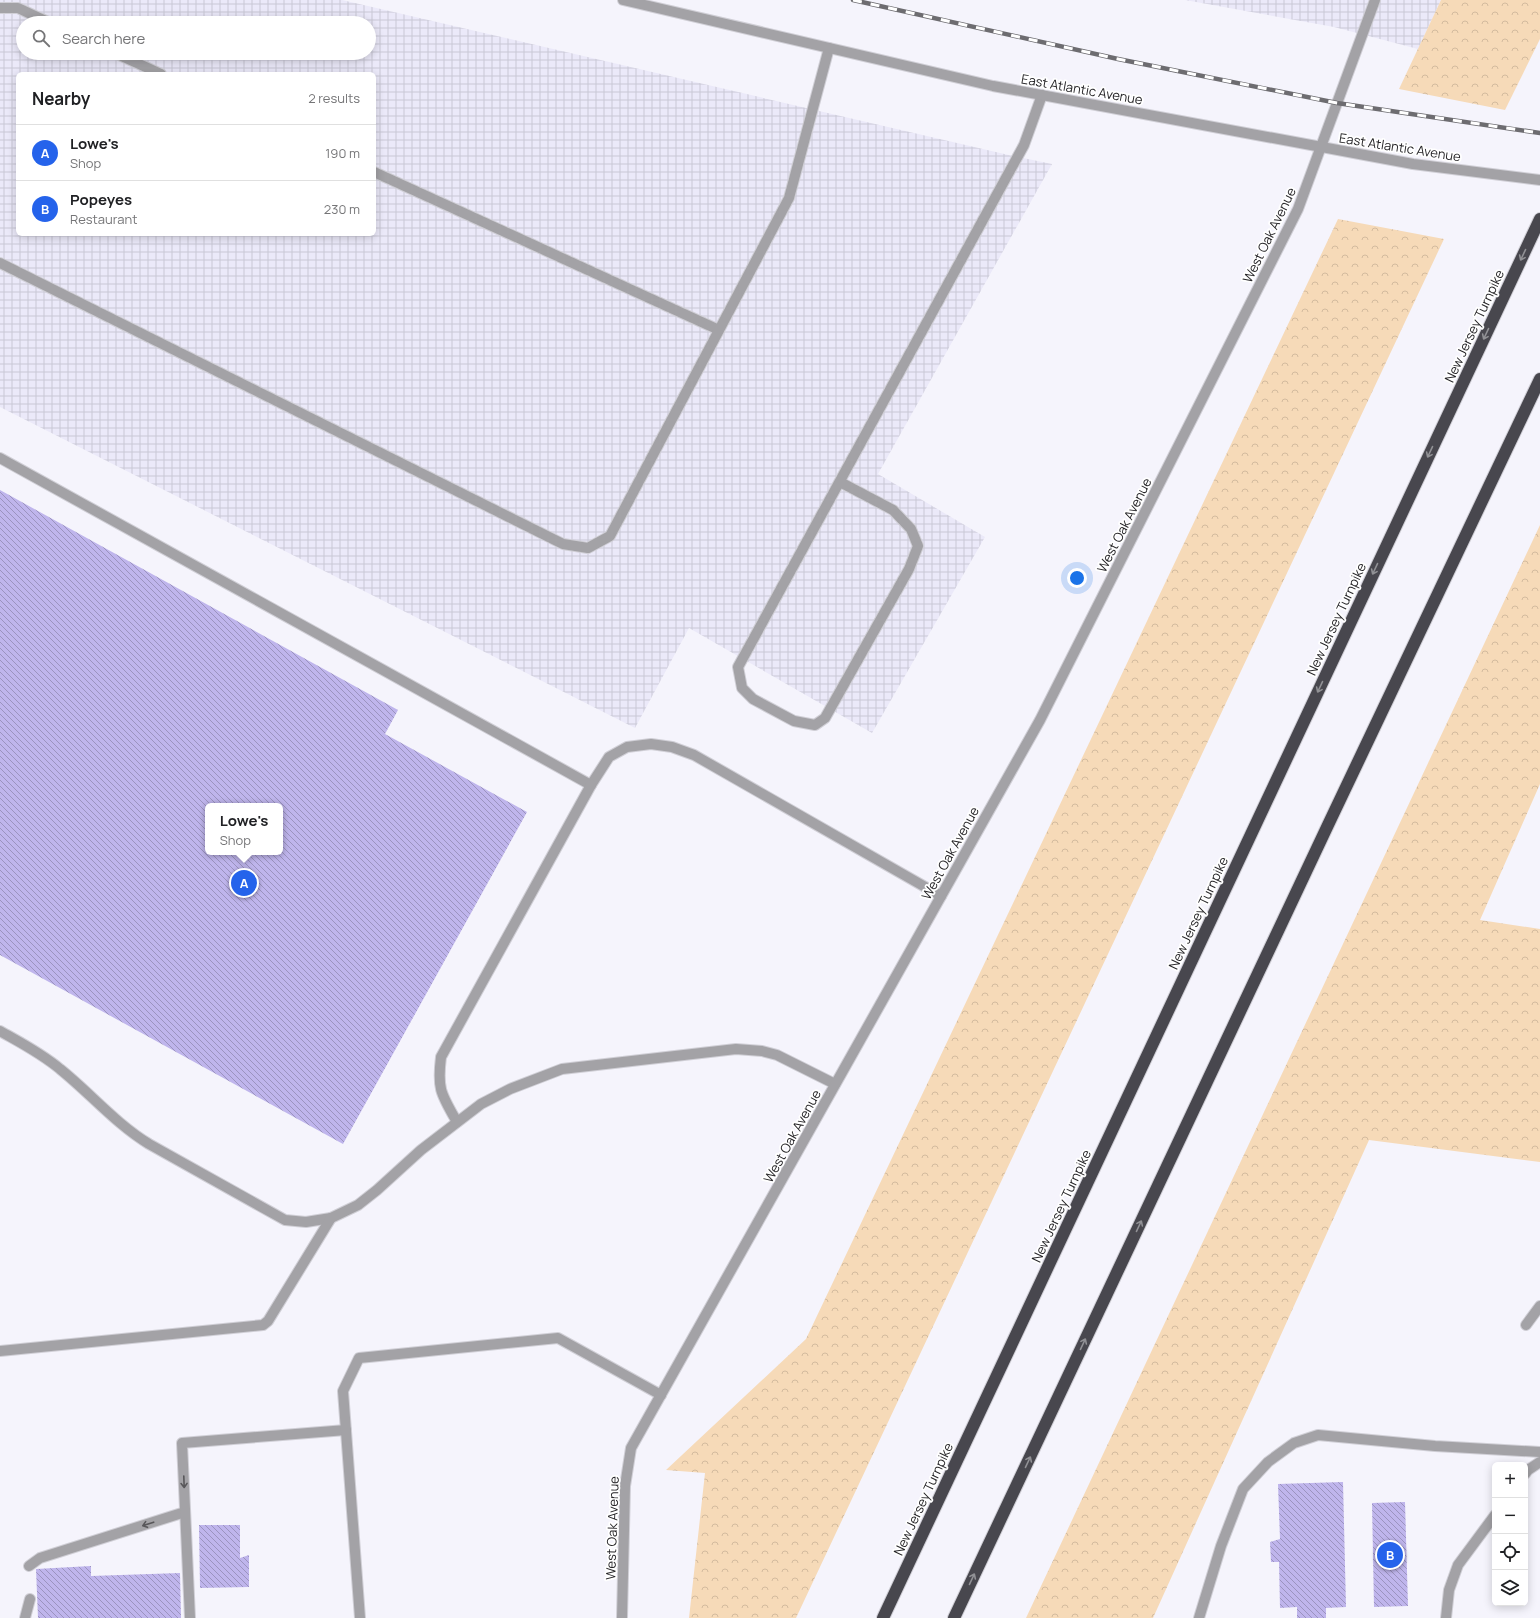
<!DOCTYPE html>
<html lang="en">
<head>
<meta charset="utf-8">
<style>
	:root { --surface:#fff; --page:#f2f2f2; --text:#202124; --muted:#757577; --line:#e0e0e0; --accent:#2563eb }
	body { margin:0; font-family:Manrope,sans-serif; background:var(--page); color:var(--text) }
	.controls { position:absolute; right:12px; bottom:12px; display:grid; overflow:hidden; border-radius:6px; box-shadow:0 2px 10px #0003 }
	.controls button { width:36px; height:36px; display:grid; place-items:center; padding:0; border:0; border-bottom:1px solid var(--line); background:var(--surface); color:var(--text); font:20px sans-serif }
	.you { position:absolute; left:1077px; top:578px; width:14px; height:14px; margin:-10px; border:3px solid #fff; border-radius:50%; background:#1a73e8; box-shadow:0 0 0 6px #1a73e833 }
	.badge { display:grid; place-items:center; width:26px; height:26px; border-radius:50%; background:var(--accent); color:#fff; font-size:13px; font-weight:700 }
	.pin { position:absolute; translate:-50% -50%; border:2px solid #fff; box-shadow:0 1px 4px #0006 }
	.popup { position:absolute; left:205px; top:803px; width:78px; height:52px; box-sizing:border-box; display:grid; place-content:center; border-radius:6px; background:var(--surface); filter:drop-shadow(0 1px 3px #0005); font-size:13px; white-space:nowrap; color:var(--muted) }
	.popup b { font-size:15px; color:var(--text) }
	.popup::after { content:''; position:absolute; left:50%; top:100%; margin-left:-8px; border:8px solid transparent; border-top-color:var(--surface) }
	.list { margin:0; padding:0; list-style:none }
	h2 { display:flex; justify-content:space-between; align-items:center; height:52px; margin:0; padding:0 16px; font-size:17px }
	h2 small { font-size:13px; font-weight:400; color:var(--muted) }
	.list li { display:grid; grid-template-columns:26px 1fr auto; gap:12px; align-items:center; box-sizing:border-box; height:56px; padding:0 16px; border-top:1px solid var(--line) }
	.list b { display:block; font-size:15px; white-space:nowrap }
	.list p { margin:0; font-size:13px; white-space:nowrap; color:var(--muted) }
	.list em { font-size:13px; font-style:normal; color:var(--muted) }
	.icon { flex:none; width:22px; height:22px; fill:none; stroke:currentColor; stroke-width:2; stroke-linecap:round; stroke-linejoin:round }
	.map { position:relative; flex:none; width:1540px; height:1618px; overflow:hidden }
	.search { position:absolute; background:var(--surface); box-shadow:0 2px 10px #0003; left:16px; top:16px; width:360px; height:44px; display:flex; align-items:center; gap:10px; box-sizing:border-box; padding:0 14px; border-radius:22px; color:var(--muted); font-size:15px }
	.panel { position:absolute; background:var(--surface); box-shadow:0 2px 10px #0003; left:16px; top:72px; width:360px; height:164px; border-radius:6px }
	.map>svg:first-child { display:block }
	.industrial { fill:url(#industrial-grid); fill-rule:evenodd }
	.forest { fill:url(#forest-crowns) }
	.building { fill:url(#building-back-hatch); fill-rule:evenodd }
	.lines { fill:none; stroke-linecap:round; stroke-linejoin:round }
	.service-casing { stroke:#d0cfd6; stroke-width:12 }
	.minor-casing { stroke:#d0cfd6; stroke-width:12 }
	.tertiary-casing { stroke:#d0cfd6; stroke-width:12 }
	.motorway-casing { stroke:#d0cfd6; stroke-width:14 }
	.service { stroke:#a3a2a6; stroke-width:10 }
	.minor { stroke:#a3a2a6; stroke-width:10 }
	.tertiary { stroke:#a3a2a6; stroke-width:10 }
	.motorway { stroke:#48474e; stroke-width:12 }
	.rail-casing { stroke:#6d6c70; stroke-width:4.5 }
	.rail { stroke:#fff; stroke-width:3; stroke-dasharray:9; stroke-linecap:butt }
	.oneway { stroke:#919195 }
	.oneway2 { stroke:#58575a }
	.labels { text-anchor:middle; stroke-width:3.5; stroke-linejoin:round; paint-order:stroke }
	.street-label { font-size:13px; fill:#262528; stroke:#fff }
</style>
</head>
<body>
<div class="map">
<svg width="1540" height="1618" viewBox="0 0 1540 1618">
	<defs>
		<pattern id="industrial-grid" width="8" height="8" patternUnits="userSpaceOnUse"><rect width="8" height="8" fill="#ebe9f9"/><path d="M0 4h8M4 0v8" fill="none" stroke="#c9c8d5"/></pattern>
		<pattern id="forest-crowns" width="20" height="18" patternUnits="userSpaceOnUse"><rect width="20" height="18" fill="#f6dab8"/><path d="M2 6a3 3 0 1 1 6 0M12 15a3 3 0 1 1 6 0" fill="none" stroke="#d3bb9e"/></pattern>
		<pattern id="building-back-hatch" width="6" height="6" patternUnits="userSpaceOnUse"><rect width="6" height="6" fill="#bfb5ec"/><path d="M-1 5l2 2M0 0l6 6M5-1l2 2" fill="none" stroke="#9b93bf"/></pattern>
	</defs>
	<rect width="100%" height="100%" fill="#f5f4fc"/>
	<!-- industrial -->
	<g class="industrial">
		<path d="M0,0H342L1013,156L1052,164L878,474L985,537L872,733L689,628L635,728L0,407ZM23,23H369V53H23ZM18,74H374V234H18Z"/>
		<polygon points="1185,0 1441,0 1418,49 1334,27"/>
	</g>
	<!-- forest -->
	<g class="forest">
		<polygon points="1441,0 1540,0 1540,39 1505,110 1399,89"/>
		<polygon points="1338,219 1444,239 796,1618 689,1618 705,1473 666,1470 806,1339"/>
		<polygon points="1540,525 1540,784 1480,920 1540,929 1540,1162 1369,1140 1153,1618 1026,1618"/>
	</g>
	<!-- building -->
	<g class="building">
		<path d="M0,490L398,710L385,734L527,812L343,1144L0,955ZM208,806H280V852H208Z"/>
		<polygon points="1343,1482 1346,1607 1326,1608 1326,1618 1297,1618 1297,1607 1280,1608 1279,1562 1271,1562 1270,1542 1280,1539 1278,1484"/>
		<polygon points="1405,1502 1408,1606 1374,1607 1372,1503"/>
		<polygon points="199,1525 240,1525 240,1558 249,1555 249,1587 200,1588"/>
		<polygon points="91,1566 91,1576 180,1573 181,1618 38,1618 36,1569"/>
	</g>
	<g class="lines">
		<defs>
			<g id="service">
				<polyline points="0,8 18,8 50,23"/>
				<polyline points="115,53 161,74"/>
				<polyline points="374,172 719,330"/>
				<polyline points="0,263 563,544 588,548 610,536 789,198 829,48"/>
				<polyline points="0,458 591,785 609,757 627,747 651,744 672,747 694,755 941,896"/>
				<polyline points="840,482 893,510 911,529 918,546 909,569 825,718 815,725 794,721 753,699 742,688 738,667 1024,145 1042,95"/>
				<path d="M0,1031C21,1043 41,1053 60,1069C90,1093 116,1124 149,1144L285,1220L306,1222L331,1218"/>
				<path d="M457,1122C441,1094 437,1089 441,1057L591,785"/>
				<polyline points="1526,1325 1540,1306"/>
				<polyline points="0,1351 263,1325 268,1321 331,1218 358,1205 377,1190 421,1150 481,1104 510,1089 562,1069 736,1049 762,1051 777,1055 835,1084"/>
				<polyline points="1525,1474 1528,1470 1540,1462"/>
				<polyline points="29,1566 40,1558 185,1512"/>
				<polyline points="25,1618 30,1599"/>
				<polyline points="190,1618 182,1443 346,1430"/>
				<polyline points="360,1618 343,1391 359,1358 558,1338 661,1395"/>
				<polyline points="1199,1618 1221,1546 1243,1489 1268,1462 1294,1443 1318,1435 1435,1446 1540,1452"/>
				<polyline points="1446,1618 1449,1590 1458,1565 1495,1515"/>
			</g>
			<polyline id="minor" points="622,1618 625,1486 631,1448 1040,720 1298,209 1375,0"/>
			<polyline id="tertiary" points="623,0 993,86 1413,164 1540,180"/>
			<g id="motorway">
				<polyline points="883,1618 1540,219"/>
				<polyline points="954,1618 1328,825 1540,379"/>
			</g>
		</defs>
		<!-- service casing -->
		<use href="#service" class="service-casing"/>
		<!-- minor casing -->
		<use href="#minor" class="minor-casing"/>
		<!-- tertiary casing -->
		<use href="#tertiary" class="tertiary-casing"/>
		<!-- motorway casing -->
		<use href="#motorway" class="motorway-casing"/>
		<!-- service -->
		<use href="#service" class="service"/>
		<!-- minor -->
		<use href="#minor" class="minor"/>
		<!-- tertiary -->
		<use href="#tertiary" class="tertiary"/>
		<!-- motorway -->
		<use href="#motorway" class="motorway"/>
		<defs>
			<polyline id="rail" points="853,0 1118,59 1337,103 1540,133"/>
		</defs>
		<!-- rail casing -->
		<use href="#rail" class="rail-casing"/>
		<!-- rail -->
		<use href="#rail" class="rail"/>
	</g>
	<!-- one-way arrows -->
	<defs><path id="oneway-shaft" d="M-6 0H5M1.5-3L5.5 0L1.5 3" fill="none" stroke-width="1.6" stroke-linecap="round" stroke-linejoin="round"/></defs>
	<g class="oneway">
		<use href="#oneway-shaft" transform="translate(1523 255) rotate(115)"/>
		<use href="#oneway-shaft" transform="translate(1486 334) rotate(115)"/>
		<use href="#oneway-shaft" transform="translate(1430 452) rotate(115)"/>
		<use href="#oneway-shaft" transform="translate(1375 569) rotate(115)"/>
		<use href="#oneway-shaft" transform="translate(1320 687) rotate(115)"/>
		<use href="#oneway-shaft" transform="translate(1139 1226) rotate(-65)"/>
		<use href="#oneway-shaft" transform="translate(1083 1344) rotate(-65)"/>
		<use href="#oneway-shaft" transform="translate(1028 1462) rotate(-65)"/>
		<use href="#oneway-shaft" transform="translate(972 1579) rotate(-65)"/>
	</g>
	<g class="oneway2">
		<use href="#oneway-shaft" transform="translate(184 1482) rotate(88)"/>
		<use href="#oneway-shaft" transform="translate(148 1524) rotate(162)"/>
	</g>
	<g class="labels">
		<!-- street labels -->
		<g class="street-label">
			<text transform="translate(1082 89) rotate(10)" y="5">East Atlantic Avenue</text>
			<text transform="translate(1400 147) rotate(9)" y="5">East Atlantic Avenue</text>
			<text transform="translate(1269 235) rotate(-64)" y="5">West Oak Avenue</text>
			<text transform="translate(1474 326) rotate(-65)" y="5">New Jersey Turnpike</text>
			<text transform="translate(1124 525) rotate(-63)" y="5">West Oak Avenue</text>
			<text transform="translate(1336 619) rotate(-65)" y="5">New Jersey Turnpike</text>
			<text transform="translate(950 853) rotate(-61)" y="5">West Oak Avenue</text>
			<text transform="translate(1198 913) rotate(-65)" y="5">New Jersey Turnpike</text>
			<text transform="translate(792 1136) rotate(-61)" y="5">West Oak Avenue</text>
			<text transform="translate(1061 1206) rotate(-65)" y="5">New Jersey Turnpike</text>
			<text transform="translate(923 1499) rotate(-65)" y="5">New Jersey Turnpike</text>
			<text transform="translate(612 1528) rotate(-88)" y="5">West Oak Avenue</text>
		</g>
	</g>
</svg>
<div class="controls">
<button>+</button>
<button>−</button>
<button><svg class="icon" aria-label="locate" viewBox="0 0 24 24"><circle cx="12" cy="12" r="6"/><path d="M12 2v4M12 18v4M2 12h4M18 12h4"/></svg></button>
<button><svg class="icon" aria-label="layers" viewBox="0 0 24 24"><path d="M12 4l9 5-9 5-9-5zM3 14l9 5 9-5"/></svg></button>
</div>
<div class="you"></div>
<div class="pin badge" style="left:244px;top:883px">A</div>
<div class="popup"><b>Lowe's</b>Shop</div>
<div class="pin badge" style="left:1390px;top:1555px">B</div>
<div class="search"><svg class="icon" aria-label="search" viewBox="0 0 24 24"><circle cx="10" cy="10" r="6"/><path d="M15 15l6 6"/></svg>Search here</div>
<section class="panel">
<h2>Nearby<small>2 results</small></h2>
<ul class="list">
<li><span class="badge">A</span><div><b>Lowe's</b><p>Shop</p></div><em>190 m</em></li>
<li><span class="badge">B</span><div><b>Popeyes</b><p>Restaurant</p></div><em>230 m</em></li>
</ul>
</section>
</div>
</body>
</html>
